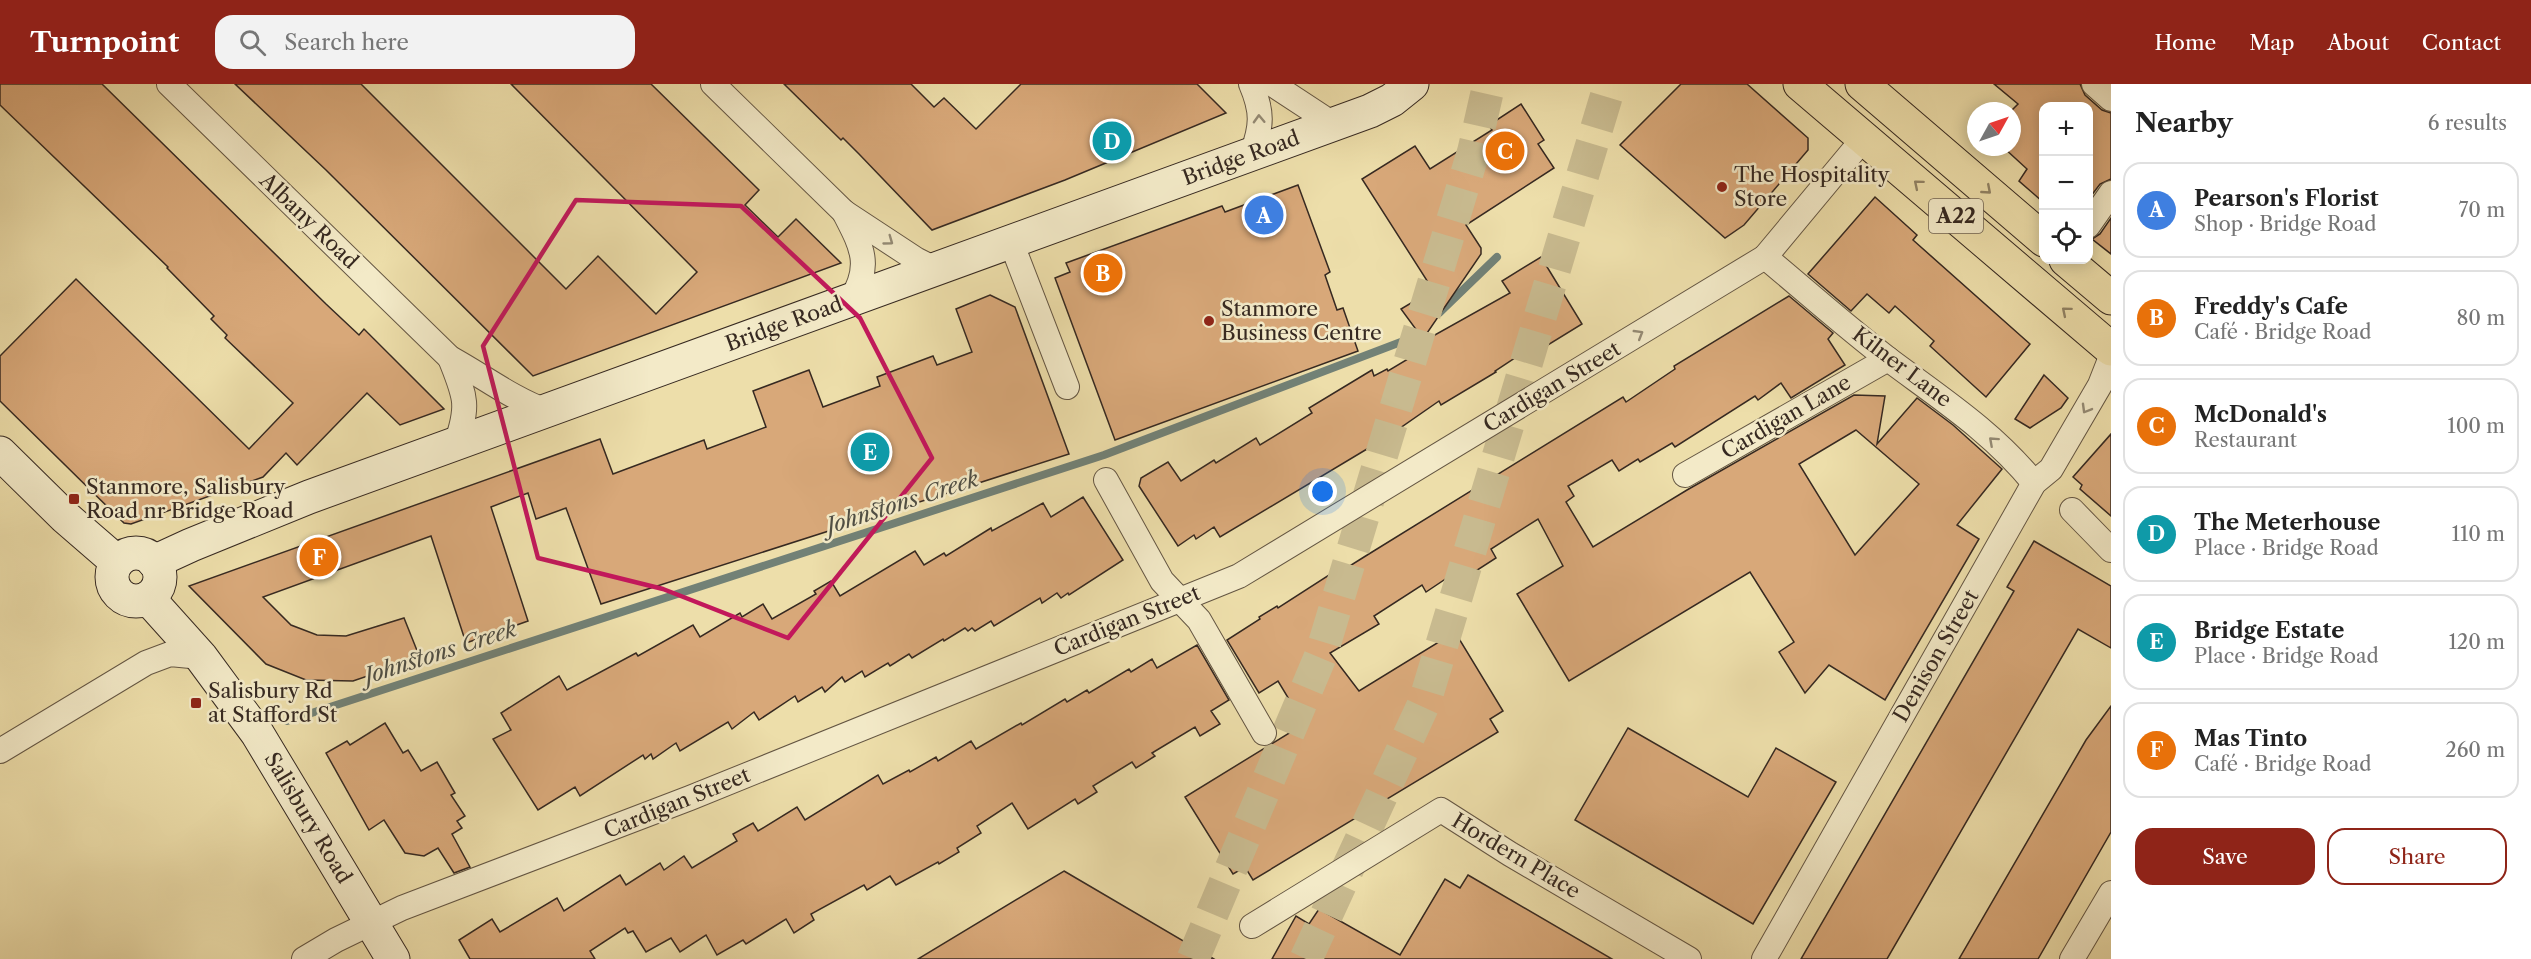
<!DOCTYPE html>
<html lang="en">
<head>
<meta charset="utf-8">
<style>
	:root { --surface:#fff; --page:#f2f2f2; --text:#222; --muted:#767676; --line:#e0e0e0; --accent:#8f2418 }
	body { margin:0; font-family:"Libre Caslon Text",serif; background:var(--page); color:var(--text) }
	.controls { position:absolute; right:18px; top:18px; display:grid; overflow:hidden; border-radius:12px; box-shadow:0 3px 15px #0003 }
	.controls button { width:54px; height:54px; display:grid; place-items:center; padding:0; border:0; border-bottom:2px solid var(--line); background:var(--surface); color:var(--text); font:30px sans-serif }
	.compass { position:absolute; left:1967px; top:18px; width:54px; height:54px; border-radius:50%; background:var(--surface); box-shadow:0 3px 15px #0003; rotate:50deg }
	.you { position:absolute; left:1323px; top:408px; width:21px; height:21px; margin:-15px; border:4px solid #fff; border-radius:50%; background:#1a73e8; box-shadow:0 0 0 9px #1a73e833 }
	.badge { display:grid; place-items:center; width:39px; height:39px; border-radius:50%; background:var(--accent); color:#fff; font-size:20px; font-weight:700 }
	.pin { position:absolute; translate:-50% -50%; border:3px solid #fff; box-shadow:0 2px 6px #0006 }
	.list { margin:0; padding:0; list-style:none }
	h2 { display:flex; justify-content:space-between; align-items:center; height:78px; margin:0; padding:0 24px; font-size:26px }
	h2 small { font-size:20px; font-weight:400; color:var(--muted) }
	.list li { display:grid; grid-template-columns:39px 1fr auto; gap:18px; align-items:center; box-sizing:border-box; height:96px; margin:0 12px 12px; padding:0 12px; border:2px solid var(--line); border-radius:18px }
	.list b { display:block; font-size:22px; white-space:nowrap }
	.list p { margin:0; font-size:20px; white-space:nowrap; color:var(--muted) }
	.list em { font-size:20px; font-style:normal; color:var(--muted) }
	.actions { display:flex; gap:12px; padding:18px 24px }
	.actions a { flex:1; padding:14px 0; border:2px solid var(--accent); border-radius:18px; text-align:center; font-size:21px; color:var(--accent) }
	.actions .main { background:var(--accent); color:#fff }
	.icon { flex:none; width:33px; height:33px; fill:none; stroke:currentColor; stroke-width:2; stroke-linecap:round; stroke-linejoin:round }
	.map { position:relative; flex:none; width:2111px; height:875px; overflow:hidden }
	header { display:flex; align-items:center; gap:36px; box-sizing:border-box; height:84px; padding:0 30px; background:var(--accent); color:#fff }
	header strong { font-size:28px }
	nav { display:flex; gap:33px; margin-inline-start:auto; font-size:21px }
	.search { width:420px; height:54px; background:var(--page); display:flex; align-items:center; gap:15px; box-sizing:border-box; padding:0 21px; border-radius:18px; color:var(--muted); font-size:22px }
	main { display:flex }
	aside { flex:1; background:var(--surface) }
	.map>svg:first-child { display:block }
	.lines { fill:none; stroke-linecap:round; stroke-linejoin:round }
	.stream { stroke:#728176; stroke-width:8 }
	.building { fill:#d8a879; stroke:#362921; stroke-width:1.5; fill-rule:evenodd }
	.highway-tunnel { stroke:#c8ba8f; stroke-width:33; stroke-dasharray:33 16; stroke-linecap:butt }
	.street-casing { stroke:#645643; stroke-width:26 }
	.secondary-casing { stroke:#362921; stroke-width:35 }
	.highway-casing { stroke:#362921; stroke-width:35 }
	.street { stroke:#f3eac8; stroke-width:24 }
	.secondary { stroke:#f3eac8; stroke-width:33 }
	.highway { stroke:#eddeaa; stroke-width:33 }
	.oneway { stroke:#948a74 }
	.oneway2 { stroke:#928466 }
	.marked { fill:none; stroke:#c2185b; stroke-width:4.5; stroke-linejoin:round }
	.poi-dot { fill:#8f2418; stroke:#f3eac8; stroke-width:2 }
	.labels { text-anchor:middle; stroke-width:5; stroke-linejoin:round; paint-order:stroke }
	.shield { fill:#f3eac8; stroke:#6f6353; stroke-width:1.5 }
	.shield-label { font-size:20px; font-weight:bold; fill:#362921 }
	.street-label { font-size:21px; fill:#362921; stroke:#f3eac8 }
	.poi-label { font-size:21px; fill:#362921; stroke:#f3eac8; text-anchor:start }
	.water-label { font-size:22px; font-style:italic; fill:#4f4e44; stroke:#f3eac8 }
</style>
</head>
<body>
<header>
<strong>Turnpoint</strong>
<div class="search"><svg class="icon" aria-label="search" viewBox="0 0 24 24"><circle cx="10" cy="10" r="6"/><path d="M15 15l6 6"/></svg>Search here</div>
<nav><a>Home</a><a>Map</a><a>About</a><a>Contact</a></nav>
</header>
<main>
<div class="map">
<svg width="2111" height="875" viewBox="0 0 2111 875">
	<rect width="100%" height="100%" fill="#eddeaa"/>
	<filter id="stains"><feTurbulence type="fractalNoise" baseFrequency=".00333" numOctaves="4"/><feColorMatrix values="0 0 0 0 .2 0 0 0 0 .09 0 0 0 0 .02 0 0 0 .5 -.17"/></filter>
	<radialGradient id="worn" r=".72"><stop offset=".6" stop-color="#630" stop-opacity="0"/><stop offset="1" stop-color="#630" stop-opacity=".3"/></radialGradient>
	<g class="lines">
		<!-- stream -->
		<g class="stream">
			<polyline points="1439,229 1497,173"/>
			<polyline points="287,637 1104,371 1414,253 1426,241"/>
		</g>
	</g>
	<!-- building -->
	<g class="building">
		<polygon points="0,0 102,0 326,220 359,251 364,245 444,325 400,341 367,309 297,381 286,369 263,393 131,440 124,439 0,317 0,272 76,195 249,365 293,319 225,254 227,251 211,235 214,232 167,184 168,183 0,21"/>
		<polygon points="235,0 361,0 566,205 598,172 656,230 697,188 511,0 651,0 759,106 745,121 778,153 796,135 841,179 533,292 326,86"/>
		<polygon points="784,0 911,0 934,23 944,14 976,45 1021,0 1197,0 1226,29 1065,96 932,146 859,70 843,54 841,56"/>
		<polygon points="1681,0 1747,0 1808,54 1808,66 1744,141 1725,154 1620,61"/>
		<polygon points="1994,0 2080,0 2085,11 2102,26 2111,29 2111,95 2100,100 2088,116 2088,22 2043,22 2043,118 2019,97 2027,85 2003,63 2012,63 2011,27 2018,20"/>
		<polygon points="1521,20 1544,56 1538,60 1554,84 1466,141 1481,164 1481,170 1423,255 1401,225 1433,206 1362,95 1415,62 1430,85 1492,46 1489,41"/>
		<polygon points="1298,101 1330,188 1325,191 1337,226 1343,224 1358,267 1115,356 1055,194 1070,188 1066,179 1222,122 1225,128"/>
		<polygon points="1875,113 1917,151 1913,156 2030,260 1986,313 1930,262 1934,257 1895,222 1889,229 1867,210 1851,227 1808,190"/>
		<polygon points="2111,134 2111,170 2092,155 2100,150"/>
		<polygon points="1541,173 1582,240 1543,264 1539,258 1495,287 1496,288 1441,321 1439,317 1387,353 1220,453 1214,443 1196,455 1194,451 1178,462 1139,402 1141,394 1168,378 1181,397 1214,376 1216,379 1256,354 1260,361 1312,329 1309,324 1372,286 1374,292 1387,285 1388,287 1428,263 1424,257 1510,209 1502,197"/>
		<polygon points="990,211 1015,223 1069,370 601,520 566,424 536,435 528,409 491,423 528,537 466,559 431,452 263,513 291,541 317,551 346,552 404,534 420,574 353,597 306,596 266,580 189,502 600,355 613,390 704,356 707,365 766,343 753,307 809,286 823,323 880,302 877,293 933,272 937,281 972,268 956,225"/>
		<path d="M1789,212L1833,249L1828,255L1845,281L1791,314L1781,299L1758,316L1755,312L1675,363L1672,359L1640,378L1638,375L1619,387L1612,376L1568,402L1574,412L1566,418L1593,463L1687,406L1854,311L1885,312L1877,360L1917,314L1953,341L2002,385L1957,441L1979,455L1885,616L1829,581L1805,609L1779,568L1794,558L1750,488L1569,597L1517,510L1563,482L1538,435L1491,465L1496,474L1465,494L1459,486L1426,508L1422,501L1374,532L1379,540L1330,569L1359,607L1455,548L1503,627L1490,635L1498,648L1253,796L1245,783L1233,790L1185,713L1304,640L1278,597L1259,609L1227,556L1260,535L1259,533L1277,522L1278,524L1343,482L1345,485L1364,473L1623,313L1626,318L1675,285L1674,282ZM1856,346L1919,400L1855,471L1799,380Z"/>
		<polygon points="2044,291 2068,314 2061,324 2030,344 2015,335"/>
		<polygon points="2111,350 2111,432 2080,405 2082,401 2073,393"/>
		<polygon points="1083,413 1123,476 1069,511 1068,509 1061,514 1057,509 1042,519 1040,514 994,542 991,537 975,547 972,544 968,547 965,544 944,557 943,555 912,574 909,570 890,582 888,579 865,593 862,587 845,598 842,593 825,608 822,603 798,618 795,612 759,636 754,628 732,645 728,638 680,667 676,659 653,675 651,670 645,675 643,671 580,712 575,703 538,726 493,655 511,646 501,629 559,592 567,606 636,569 638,572 693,541 700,553 740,529 742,533 763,520 772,535 816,510 814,507 831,497 840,512 915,467 924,481 944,469 946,472 991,444 992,447 1043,419 1051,433"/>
		<polygon points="2034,457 2111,502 2111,564 2078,545 1887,875 1801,875 2014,507 2007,503"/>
		<polygon points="1197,561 1229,616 1211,627 1220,640 1200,652 1195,643 1152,669 1155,672 1136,684 1132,678 1093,702 1097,708 1078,720 1075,715 1028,745 1012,719 977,742 981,749 957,764 959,768 939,780 938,778 896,801 890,792 867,806 864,801 811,830 814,836 794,849 786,835 746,860 743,856 717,871 706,851 680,868 671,854 646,868 633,847 628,849 625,844 590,867 595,875 470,875 459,856 492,835 500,848 557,814 564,827 620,791 626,801 660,779 664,786 684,772 692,784 737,757 733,750 753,739 758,747 797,723 805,736 878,691 883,700 909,686 910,688 936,673 938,677 971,657 976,665 1021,639 1022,641 1065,615 1067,618 1087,606 1089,609 1129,585 1131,588 1152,575 1157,584"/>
		<polygon points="2111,622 2111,748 2038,875 1959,875 2086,656"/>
		<polygon points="385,639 403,669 408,666 421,687 437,678 455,709 451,711 465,732 457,737 462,744 452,750 470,783 454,789 438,764 424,772 405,769 384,736 369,746 326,669 347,657 350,661"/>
		<polygon points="1628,644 1748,713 1776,664 1836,698 1753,840 1575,736"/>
		<polygon points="1064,787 1214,875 918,875"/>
		<polygon points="1468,791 1612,875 1272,875 1296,832 1309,840 1319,825 1400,871 1445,795 1460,804"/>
	</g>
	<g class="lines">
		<!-- highway-tunnel -->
		<g class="highway-tunnel">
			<polyline points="1193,875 1321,571 1474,66 1489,0"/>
			<polyline points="1306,875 1425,617 1610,0"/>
		</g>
		<defs>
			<g id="street">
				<path d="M169,0L450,274C483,292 511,314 546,327"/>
				<polyline points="713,0 844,128 917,176 935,185"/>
				<path d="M1251,0C1263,28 1262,42 1252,70"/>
				<polyline points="1272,0 1333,40"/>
				<polyline points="2094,0 2111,15"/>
				<path d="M844,128C861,161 873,181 851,216"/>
				<polyline points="2088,142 2111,109"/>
				<polyline points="1011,158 1067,303"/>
				<path d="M1765,173C1806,207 1846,243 1888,275C1940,314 1993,348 2034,399"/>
				<path d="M450,274C465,312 470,320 456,360"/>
				<polyline points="1685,391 1888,275"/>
				<polyline points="1106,396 1162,497 1199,536 1264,649"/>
				<polyline points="2072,426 2111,466"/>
				<polyline points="0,667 146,579 170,570 201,573"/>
				<polyline points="1252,842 1441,726 1510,770 1689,875"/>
				<polyline points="304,875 336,856 402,824 690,714 1239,492 1765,173 1864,54"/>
				<polyline points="1764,875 2034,399 2051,385 2100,301 2111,273"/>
				<polyline points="2072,875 2111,809"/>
			</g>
			<g id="secondary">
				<polyline points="0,369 65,433 117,478"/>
				<circle cx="136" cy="493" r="24"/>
				<polyline points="154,478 191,461 309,413 1370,27 1392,16 1412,0"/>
				<polyline points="148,514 201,573 257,649 393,875"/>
			</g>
			<g id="highway">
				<polyline points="1800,0 2111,265"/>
				<polyline points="1862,0 2044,156"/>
				<polyline points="2066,176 2111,214"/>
			</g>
		</defs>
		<!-- street casing -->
		<use href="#street" class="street-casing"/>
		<!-- secondary casing -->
		<use href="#secondary" class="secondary-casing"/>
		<!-- highway casing -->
		<use href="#highway" class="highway-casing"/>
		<!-- street -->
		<use href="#street" class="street"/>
		<!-- secondary -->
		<use href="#secondary" class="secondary"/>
		<!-- highway -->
		<use href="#highway" class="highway"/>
	</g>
	<!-- one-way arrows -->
	<defs><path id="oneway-chevron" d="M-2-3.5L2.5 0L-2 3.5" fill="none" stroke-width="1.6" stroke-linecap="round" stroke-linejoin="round" transform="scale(1.5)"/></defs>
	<g class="oneway">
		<use href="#oneway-chevron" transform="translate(1259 35) rotate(-92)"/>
		<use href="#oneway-chevron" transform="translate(889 157) rotate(36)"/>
		<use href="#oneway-chevron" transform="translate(1639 250) rotate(-31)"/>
		<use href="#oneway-chevron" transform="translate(2086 325) rotate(120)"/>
		<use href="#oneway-chevron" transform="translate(1993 357) rotate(-138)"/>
	</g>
	<g class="oneway2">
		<use href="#oneway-chevron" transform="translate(1918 100) rotate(-140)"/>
		<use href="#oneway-chevron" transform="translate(1987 106) rotate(41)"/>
		<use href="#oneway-chevron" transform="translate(2066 227) rotate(-140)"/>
	</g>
	<!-- marked area -->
	<path class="marked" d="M576,116L741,122L860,234L932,374L788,554L663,505L538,474L483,262Z"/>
	<!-- markers -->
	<g class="poi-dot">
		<circle cx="1722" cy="103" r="6"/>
		<circle cx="1209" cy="237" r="6"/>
		<rect x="68" y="409" width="12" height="12" rx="3"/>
		<rect x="190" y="613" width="12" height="12" rx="3"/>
	</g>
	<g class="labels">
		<!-- shield labels -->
		<rect class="shield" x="1929" y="115" width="54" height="34" rx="4.5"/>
		<g class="shield-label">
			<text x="1956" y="139">A22</text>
		</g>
		<!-- street labels -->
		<g class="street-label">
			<text transform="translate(1241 74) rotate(-20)" y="7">Bridge Road</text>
			<text transform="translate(309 137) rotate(44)" y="7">Albany Road</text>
			<text transform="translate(784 240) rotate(-20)" y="7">Bridge Road</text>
			<text transform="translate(1902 283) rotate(37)" y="7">Kilner Lane</text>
			<text transform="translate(1552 303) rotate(-31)" y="7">Cardigan Street</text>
			<text transform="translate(1786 333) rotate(-30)" y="7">Cardigan Lane</text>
			<text transform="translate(1127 537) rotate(-22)" y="7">Cardigan Street</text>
			<text transform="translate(1936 572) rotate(-60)" y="7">Denison Street</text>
			<text transform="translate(677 719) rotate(-22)" y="7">Cardigan Street</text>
			<text transform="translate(308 734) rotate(59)" y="7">Salisbury Road</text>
			<text transform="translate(1516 772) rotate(31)" y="7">Hordern Place</text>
		</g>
		<!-- poi labels -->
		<g class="poi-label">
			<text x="1734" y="98">The Hospitality<tspan x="1734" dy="24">Store</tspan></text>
			<text x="1221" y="232">Stanmore<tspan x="1221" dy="24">Business Centre</tspan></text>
			<text x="86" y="410">Stanmore, Salisbury<tspan x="86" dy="24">Road nr Bridge Road</tspan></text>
			<text x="208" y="614">Salisbury Rd<tspan x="208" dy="24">at Stafford St</tspan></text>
		</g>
		<!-- water labels -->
		<g class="water-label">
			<text transform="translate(902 418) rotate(-18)" y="8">Johnstons Creek</text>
			<text transform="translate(440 568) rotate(-18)" y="8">Johnstons Creek</text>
		</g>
	</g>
	<rect width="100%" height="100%" filter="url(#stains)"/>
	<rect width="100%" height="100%" fill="url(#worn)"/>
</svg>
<div class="controls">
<button>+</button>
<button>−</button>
<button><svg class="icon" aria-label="locate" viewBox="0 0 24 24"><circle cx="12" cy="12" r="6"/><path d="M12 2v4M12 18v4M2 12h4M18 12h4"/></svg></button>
</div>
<svg class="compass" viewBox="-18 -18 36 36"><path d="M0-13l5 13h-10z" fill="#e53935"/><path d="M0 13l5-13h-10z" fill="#767676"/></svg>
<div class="you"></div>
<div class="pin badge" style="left:1264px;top:131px;background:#3f7fe0">A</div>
<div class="pin badge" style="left:1103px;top:189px;background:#e8710a">B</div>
<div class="pin badge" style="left:1505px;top:67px;background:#e8710a">C</div>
<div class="pin badge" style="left:1112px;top:57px;background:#0f9aa8">D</div>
<div class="pin badge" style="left:870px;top:368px;background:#0f9aa8">E</div>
<div class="pin badge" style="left:319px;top:473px;background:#e8710a">F</div>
</div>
<aside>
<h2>Nearby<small>6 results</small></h2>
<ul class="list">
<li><span class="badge" style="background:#3f7fe0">A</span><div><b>Pearson's Florist</b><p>Shop · Bridge Road</p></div><em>70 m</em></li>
<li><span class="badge" style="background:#e8710a">B</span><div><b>Freddy's Cafe</b><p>Café · Bridge Road</p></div><em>80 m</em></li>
<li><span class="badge" style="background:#e8710a">C</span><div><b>McDonald's</b><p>Restaurant</p></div><em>100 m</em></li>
<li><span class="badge" style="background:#0f9aa8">D</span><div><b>The Meterhouse</b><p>Place · Bridge Road</p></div><em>110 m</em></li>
<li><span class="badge" style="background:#0f9aa8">E</span><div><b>Bridge Estate</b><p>Place · Bridge Road</p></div><em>120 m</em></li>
<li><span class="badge" style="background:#e8710a">F</span><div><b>Mas Tinto</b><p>Café · Bridge Road</p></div><em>260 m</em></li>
</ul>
<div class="actions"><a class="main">Save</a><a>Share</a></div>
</aside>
</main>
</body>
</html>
